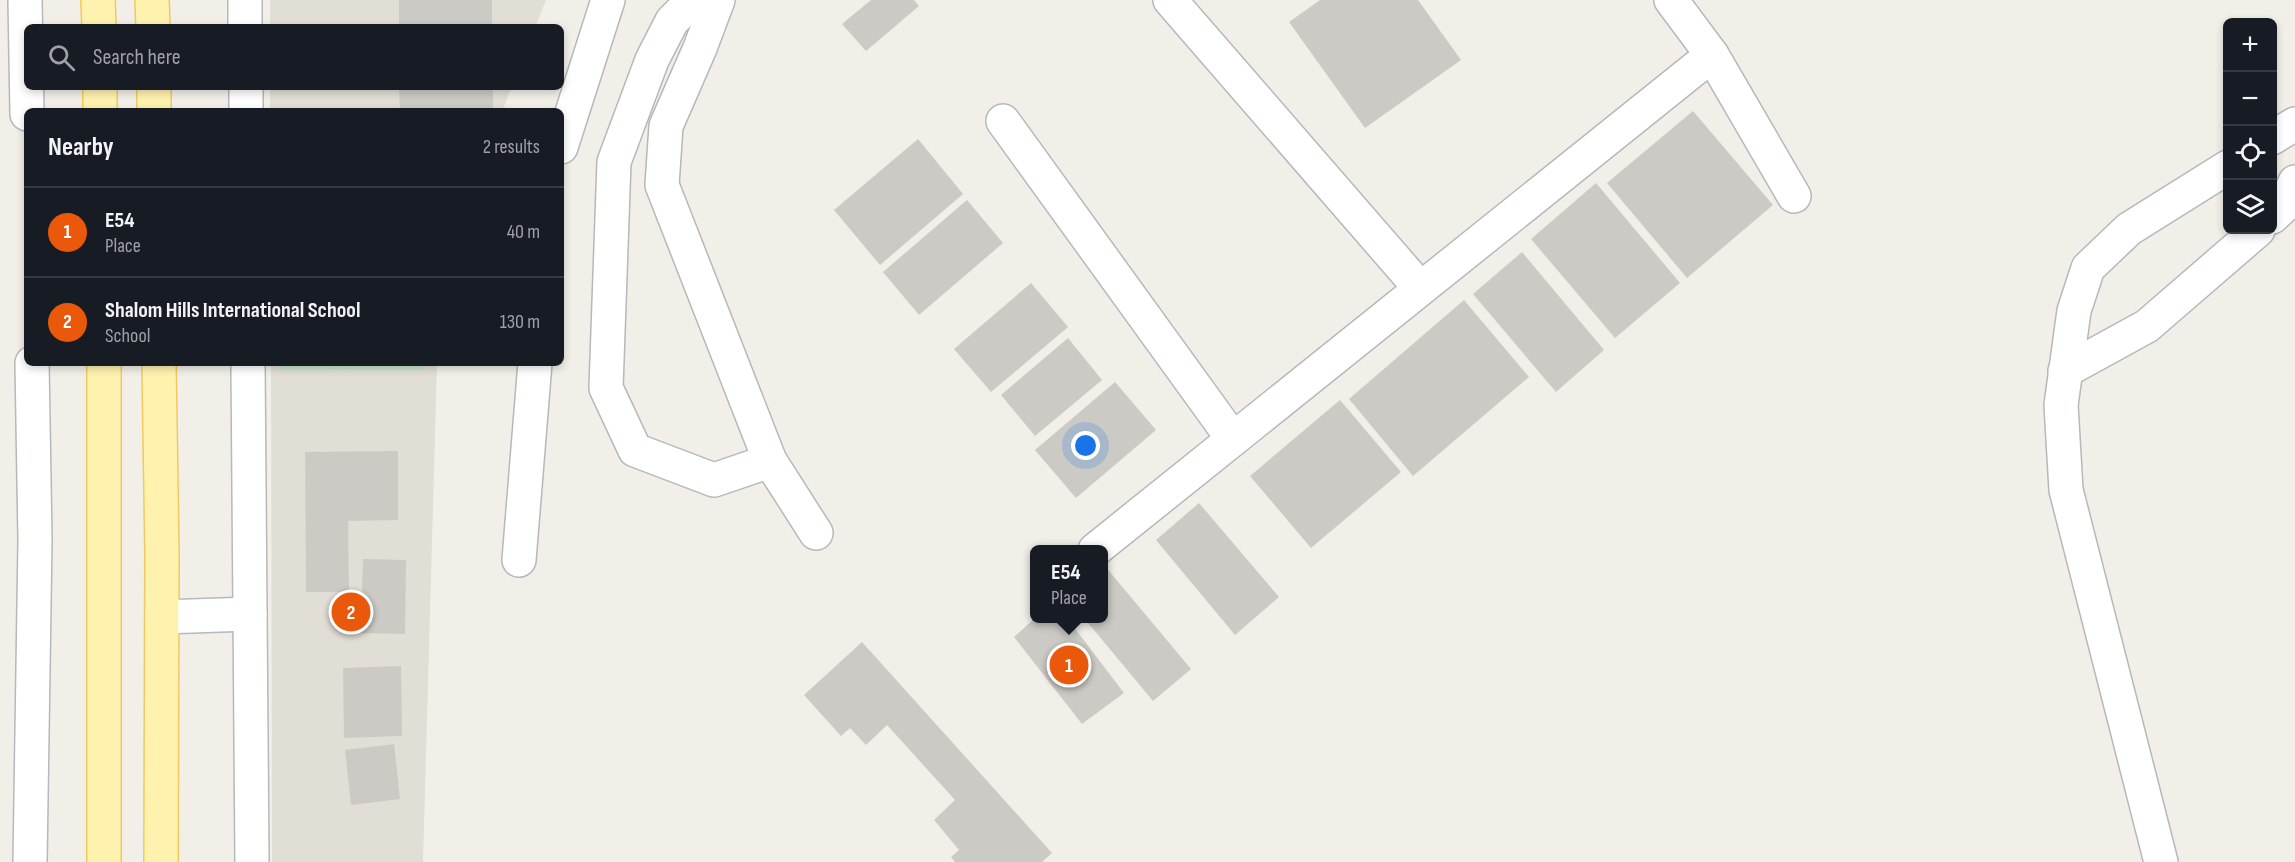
<!DOCTYPE html>
<html lang="en">
<head>
<meta charset="utf-8">
<style>
	:root { --surface:#171b24; --page:#20242c; --text:#f1f3f6; --muted:#9ea1a6; --line:#363941; --accent:#ea580c }
	body { margin:0; font-family:"Sofia Sans Condensed",sans-serif; background:var(--page); color:var(--text) }
	.controls { position:absolute; right:18px; top:18px; display:grid; overflow:hidden; border-radius:9px; box-shadow:0 3px 9px #0003 }
	.controls button { width:54px; height:54px; display:grid; place-items:center; padding:0; border:0; border-bottom:2px solid var(--line); background:var(--surface); color:var(--text); font:30px sans-serif }
	.you { position:absolute; left:1086px; top:446px; width:21px; height:21px; margin:-15px; border:4px solid #fff; border-radius:50%; background:#1a73e8; box-shadow:0 0 0 9px #1a73e833 }
	.badge { display:grid; place-items:center; width:39px; height:39px; border-radius:50%; background:var(--accent); color:#fff; font-size:20px; font-weight:700 }
	.pin { position:absolute; translate:-50% -50%; border:3px solid #fff; box-shadow:0 2px 6px #0006 }
	.popup { position:absolute; left:1030px; top:545px; width:78px; height:78px; box-sizing:border-box; display:grid; place-content:center; border-radius:9px; background:var(--surface); filter:drop-shadow(0 2px 4px #0005); font-size:20px; white-space:nowrap; color:var(--muted) }
	.popup b { font-size:22px; color:var(--text) }
	.popup::after { content:''; position:absolute; left:50%; top:100%; margin-left:-12px; border:12px solid transparent; border-top-color:var(--surface) }
	.list { margin:0; padding:0; list-style:none }
	h2 { display:flex; justify-content:space-between; align-items:center; height:78px; margin:0; padding:0 24px; font-size:26px }
	h2 small { font-size:20px; font-weight:400; color:var(--muted) }
	.list li { display:grid; grid-template-columns:39px 1fr auto; gap:18px; align-items:center; box-sizing:border-box; height:90px; padding:0 24px; border-top:2px solid var(--line) }
	.list b { display:block; font-size:22px; white-space:nowrap }
	.list p { margin:0; font-size:20px; white-space:nowrap; color:var(--muted) }
	.list em { font-size:20px; font-style:normal; color:var(--muted) }
	.icon { flex:none; width:33px; height:33px; fill:none; stroke:currentColor; stroke-width:2; stroke-linecap:round; stroke-linejoin:round }
	.map { position:relative; flex:none; width:2295px; height:862px; overflow:hidden }
	.search { position:absolute; background:var(--surface); box-shadow:0 3px 9px #0003; left:24px; top:24px; width:540px; height:66px; display:flex; align-items:center; gap:15px; box-sizing:border-box; padding:0 21px; border-radius:9px; color:var(--muted); font-size:22px }
	.panel { position:absolute; background:var(--surface); box-shadow:0 3px 9px #0003; left:24px; top:108px; width:540px; height:258px; border-radius:9px }
	.map>svg:first-child { display:block }
	.education { fill:#e1ded6 }
	.green { fill:#c5e8c5 }
	.building { fill:#cccac5 }
	.lines { fill:none; stroke-linecap:round; stroke-linejoin:round }
	.minor-casing { stroke:#b5b8bc; stroke-width:36 }
	.major-casing { stroke:#f2c960; stroke-width:36 }
	.minor { stroke:#fff; stroke-width:33 }
	.major { stroke:#fff2af; stroke-width:33 }
</style>
</head>
<body>
<div class="map">
<svg width="2295" height="862" viewBox="0 0 2295 862">
	<rect width="100%" height="100%" fill="#f1efe8"/>
	<!-- education -->
	<g class="education">
		<polygon points="270,0 546,0 535,27 270,27"/>
		<polygon points="270,87 512,87 502,111 270,111"/>
		<polygon points="271,363 437,363 423,862 272,862"/>
	</g>
	<!-- green -->
	<polygon class="green" points="279,363 424,363 424,370 279,369"/>
	<!-- building -->
	<g class="building">
		<rect x="399" y="0" width="93" height="27"/>
		<polygon points="871,0 914,0 919,6 866,51 842,24"/>
		<polygon points="1320,0 1418,0 1461,60 1365,128 1289,22"/>
		<polygon points="399,87 493,87 493,111 400,111"/>
		<polygon points="1693,111 1773,205 1687,278 1607,183"/>
		<polygon points="918,139 963,194 880,265 834,210"/>
		<polygon points="1596,183 1680,283 1615,338 1531,239"/>
		<polygon points="967,200 1003,243 919,315 883,272"/>
		<polygon points="1522,252 1604,350 1556,392 1473,294"/>
		<polygon points="1031,283 1068,327 991,392 954,349"/>
		<polygon points="1464,300 1529,377 1413,476 1349,399"/>
		<polygon points="1068,338 1102,380 1035,436 1001,395"/>
		<polygon points="1115,382 1156,430 1076,498 1035,450"/>
		<polygon points="1340,400 1401,472 1311,548 1250,476"/>
		<polygon points="398,451 398,520 348,521 349,592 306,592 305,452"/>
		<polygon points="1199,503 1279,597 1235,635 1156,540"/>
		<polygon points="363,559 406,560 405,634 361,633"/>
		<polygon points="1104,565 1191,669 1153,701 1084,618 1104,618"/>
		<polygon points="1035,618 1067,618 1124,693 1082,724 1014,637"/>
		<polygon points="862,642 1052,853 1042,862 955,862 951,857 959,850 934,820 955,800 887,725 866,745 850,728 841,736 804,695"/>
		<polygon points="401,666 402,736 344,738 343,668"/>
		<polygon points="394,744 400,799 351,805 345,750"/>
	</g>
	<g class="lines">
		<defs>
			<g id="minor">
				<polyline points="25,0 27,114"/>
				<polyline points="245,0 245,27"/>
				<polyline points="693,0 672,21 652,60 614,162 606,388 635,450 714,480 770,461"/>
				<polyline points="718,0 700,48 666,126 662,185 770,461 816,533"/>
				<polyline points="1170,0 1420,288"/>
				<polyline points="1671,0 1712,55 1794,196"/>
				<polyline points="246,87 246,111"/>
				<polyline points="1003,121 1233,439"/>
				<polyline points="2272,138 2295,124"/>
				<polyline points="561,147 608,0"/>
				<polyline points="2272,217 2284,206 2295,182"/>
				<polyline points="248,363 252,862"/>
				<polyline points="2065,371 2147,326 2258,230"/>
				<polyline points="1095,550 1712,55"/>
				<polyline points="519,560 535,363"/>
				<polyline points="162,617 250,614"/>
				<polyline points="30,862 35,540 32,363"/>
				<polyline points="2161,862 2066,490 2061,405 2074,311 2088,268 2129,229 2228,167"/>
			</g>
			<g id="major">
				<polyline points="98,0 99,27"/>
				<polyline points="152,0 153,27"/>
				<polyline points="100,87 100,111"/>
				<polyline points="154,87 154,111"/>
				<polyline points="104,363 104,862"/>
				<polyline points="159,363 162,554 161,862"/>
			</g>
		</defs>
		<!-- minor casing -->
		<use href="#minor" class="minor-casing"/>
		<!-- major casing -->
		<use href="#major" class="major-casing"/>
		<!-- minor -->
		<use href="#minor" class="minor"/>
		<!-- major -->
		<use href="#major" class="major"/>
	</g>
</svg>
<div class="controls">
<button>+</button>
<button>−</button>
<button><svg class="icon" aria-label="locate" viewBox="0 0 24 24"><circle cx="12" cy="12" r="6"/><path d="M12 2v4M12 18v4M2 12h4M18 12h4"/></svg></button>
<button><svg class="icon" aria-label="layers" viewBox="0 0 24 24"><path d="M12 4l9 5-9 5-9-5zM3 14l9 5 9-5"/></svg></button>
</div>
<div class="you"></div>
<div class="pin badge" style="left:1069px;top:665px">1</div>
<div class="popup"><b>E54</b>Place</div>
<div class="pin badge" style="left:351px;top:612px">2</div>
<div class="search"><svg class="icon" aria-label="search" viewBox="0 0 24 24"><circle cx="10" cy="10" r="6"/><path d="M15 15l6 6"/></svg>Search here</div>
<section class="panel">
<h2>Nearby<small>2 results</small></h2>
<ul class="list">
<li><span class="badge">1</span><div><b>E54</b><p>Place</p></div><em>40 m</em></li>
<li><span class="badge">2</span><div><b>Shalom Hills International School</b><p>School</p></div><em>130 m</em></li>
</ul>
</section>
</div>
</body>
</html>
